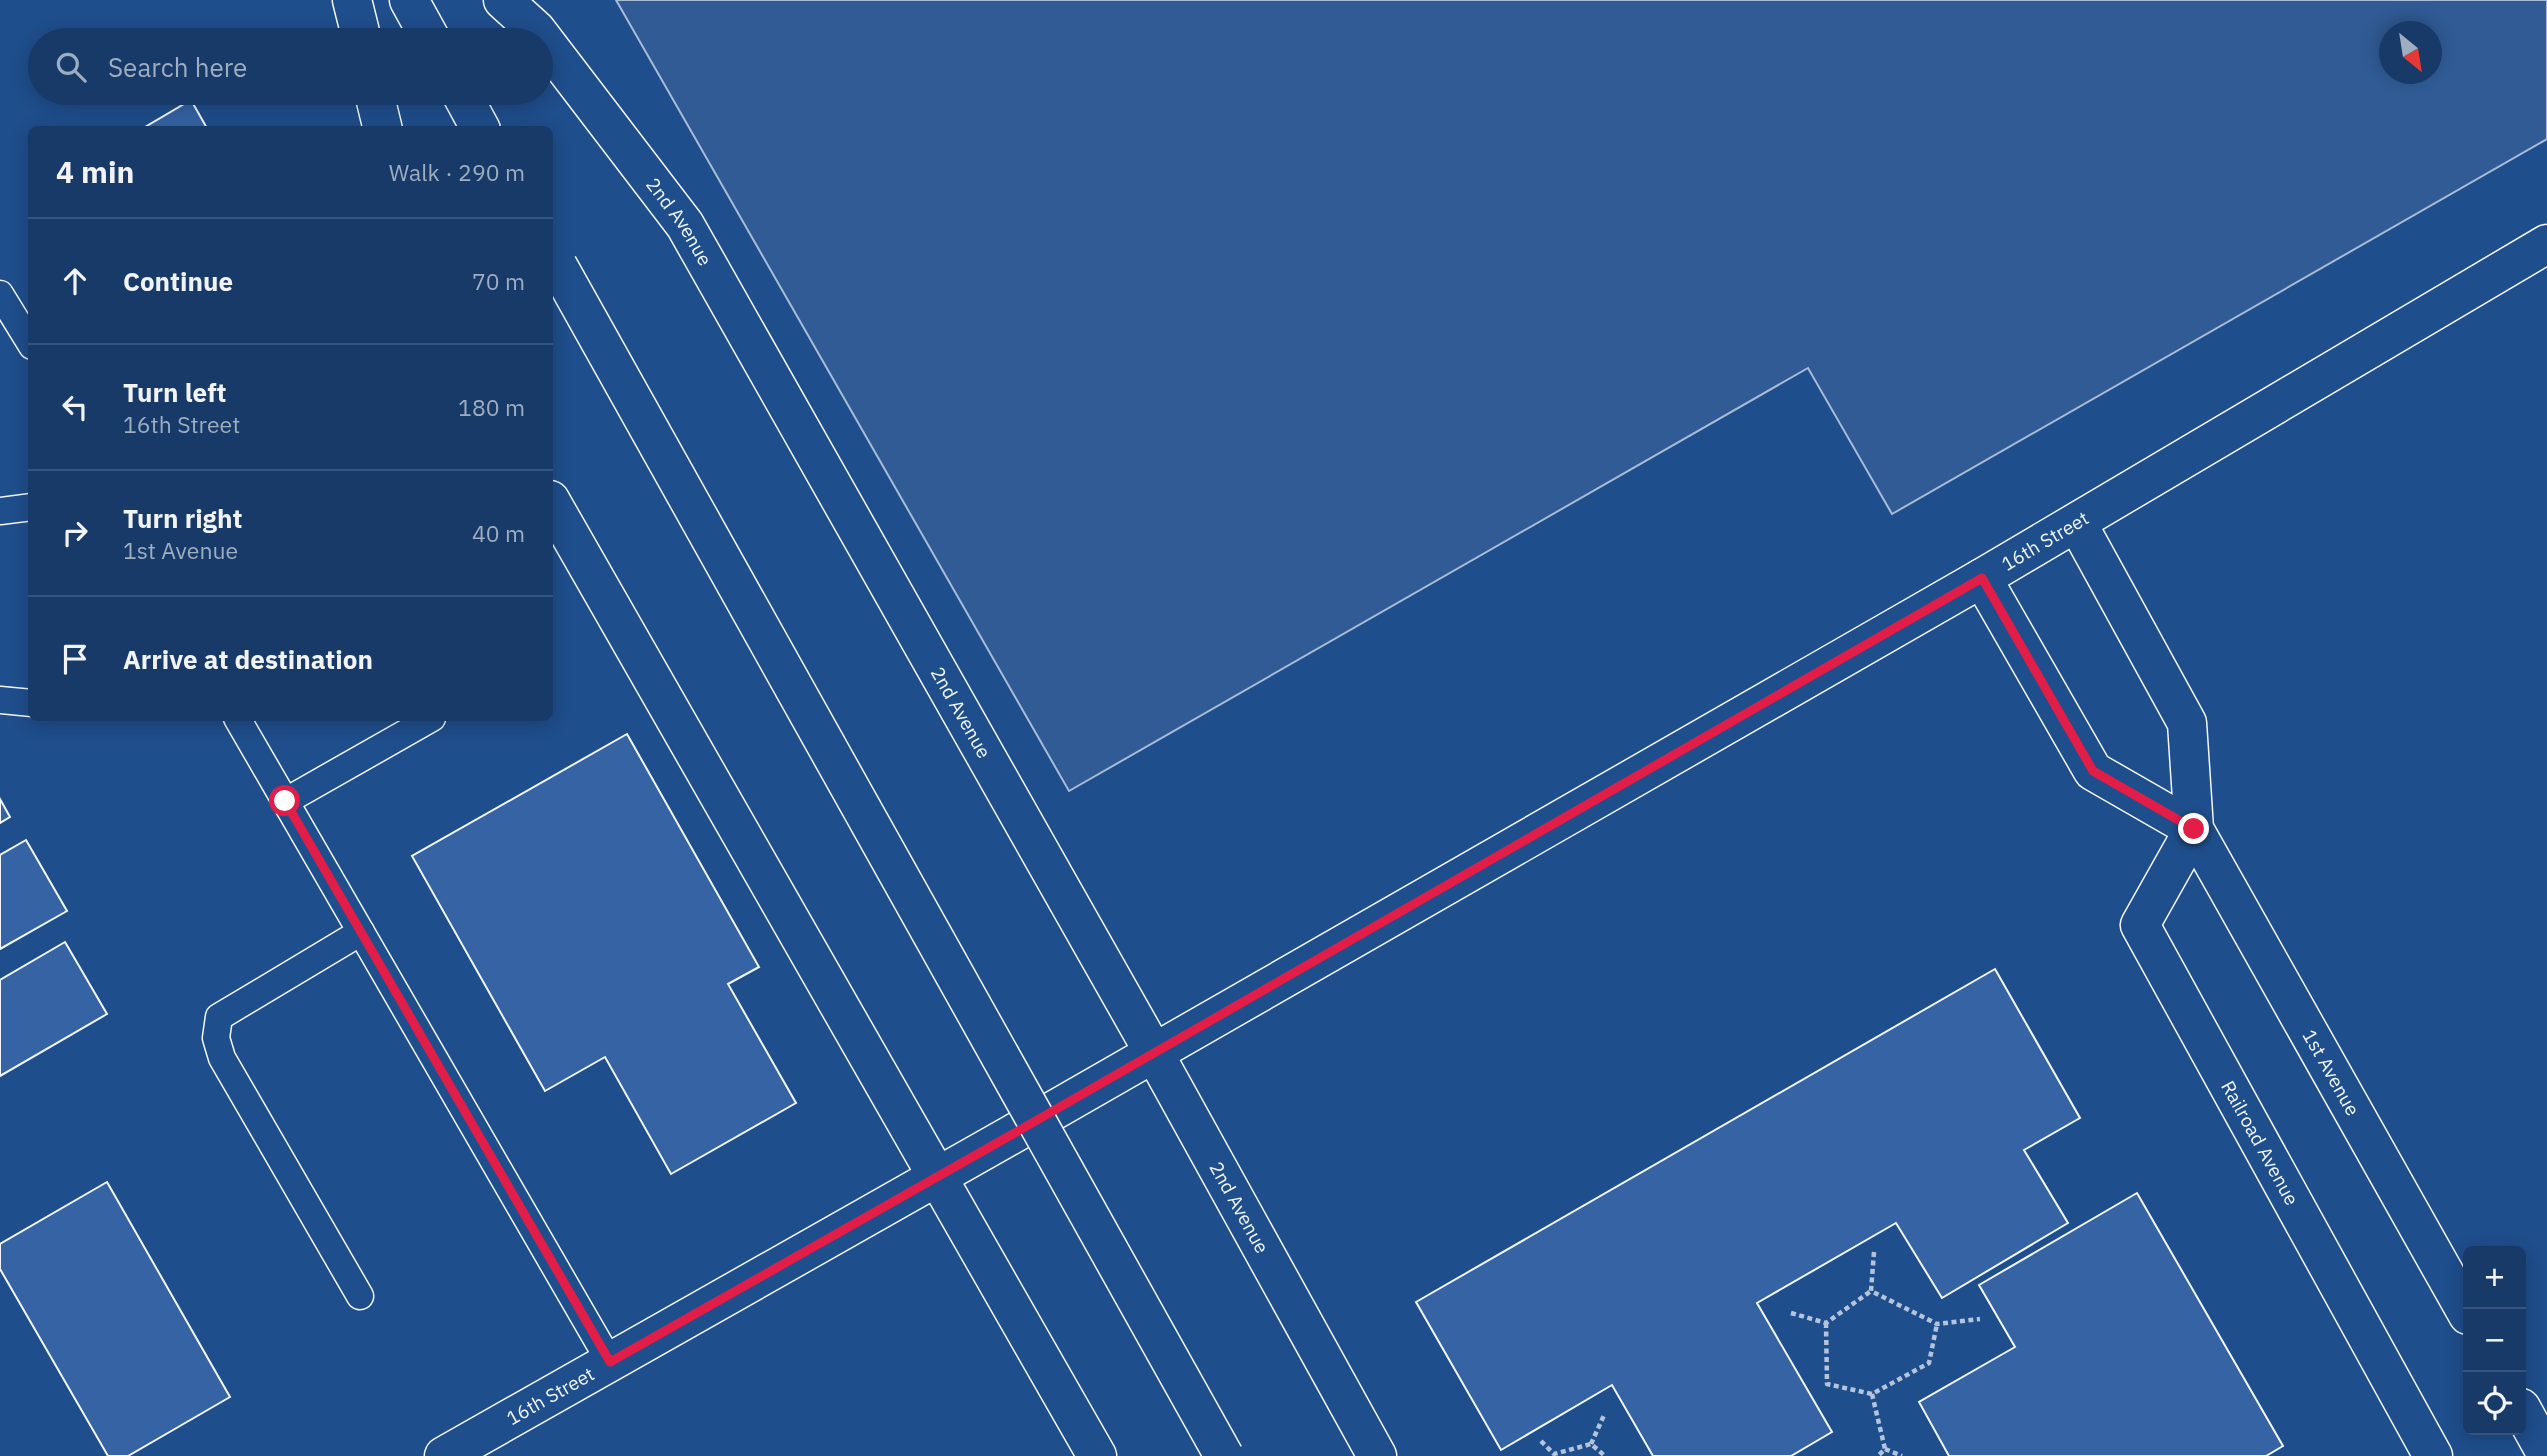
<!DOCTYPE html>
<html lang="en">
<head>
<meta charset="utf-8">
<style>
	:root { --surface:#173a69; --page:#20416f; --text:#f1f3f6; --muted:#9eadc0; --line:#36547d }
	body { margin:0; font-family:"IBM Plex Sans",sans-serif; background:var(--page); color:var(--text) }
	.controls { position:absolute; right:21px; bottom:21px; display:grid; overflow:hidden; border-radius:10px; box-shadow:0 4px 18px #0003 }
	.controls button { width:63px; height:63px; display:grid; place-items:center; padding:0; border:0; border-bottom:2px solid var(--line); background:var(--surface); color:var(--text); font:35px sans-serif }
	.compass { position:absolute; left:2379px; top:21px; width:63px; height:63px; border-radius:50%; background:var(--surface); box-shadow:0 4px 18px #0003; rotate:150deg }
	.stop { position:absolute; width:21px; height:21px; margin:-16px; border:5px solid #e11d48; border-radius:50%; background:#fff }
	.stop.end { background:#e11d48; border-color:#fff; box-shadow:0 2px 7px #0008 }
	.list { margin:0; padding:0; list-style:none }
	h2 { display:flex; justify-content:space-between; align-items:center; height:91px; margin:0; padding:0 28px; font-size:30px }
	h2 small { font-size:23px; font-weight:400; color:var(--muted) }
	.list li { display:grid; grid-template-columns:46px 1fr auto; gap:21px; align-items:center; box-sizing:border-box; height:126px; padding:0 28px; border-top:2px solid var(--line) }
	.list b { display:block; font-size:26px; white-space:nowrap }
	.list p { margin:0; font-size:23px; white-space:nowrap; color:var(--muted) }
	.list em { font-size:23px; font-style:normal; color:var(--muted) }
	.icon { flex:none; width:38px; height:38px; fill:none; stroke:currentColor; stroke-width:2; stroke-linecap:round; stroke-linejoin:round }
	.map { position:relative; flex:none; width:2547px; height:1456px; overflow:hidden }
	.search { position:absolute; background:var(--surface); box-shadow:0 4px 18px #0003; left:28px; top:28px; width:525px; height:77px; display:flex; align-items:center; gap:18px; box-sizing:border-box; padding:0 24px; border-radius:38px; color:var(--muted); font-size:26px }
	.panel { position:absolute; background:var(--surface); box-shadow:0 4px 18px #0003; left:28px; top:126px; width:525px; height:595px; border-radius:10px }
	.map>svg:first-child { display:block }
	.built { fill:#305b95; stroke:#a8bbd7; stroke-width:2; fill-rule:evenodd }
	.building { fill:#3563a3; stroke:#f2f6ff; stroke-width:2 }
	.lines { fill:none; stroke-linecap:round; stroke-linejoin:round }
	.service-casing { stroke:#f2f6ff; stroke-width:29 }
	.minor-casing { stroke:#f2f6ff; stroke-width:41 }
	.secondary-casing { stroke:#f2f6ff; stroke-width:41 }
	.path { stroke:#b3c4dc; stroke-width:4.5; stroke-dasharray:5 3.5; stroke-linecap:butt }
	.service { stroke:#1f4e8c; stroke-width:26 }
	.minor { stroke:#1f4e8c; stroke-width:38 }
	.secondary { stroke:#1f4e8c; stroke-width:38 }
	.secondary-bridge-casing { stroke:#f2f6ff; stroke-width:41; stroke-linecap:butt }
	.secondary-bridge { stroke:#1f4e8c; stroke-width:38 }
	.route { stroke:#e11d48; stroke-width:9 }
	.labels { text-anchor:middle; stroke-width:5; stroke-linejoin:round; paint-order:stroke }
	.street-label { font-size:19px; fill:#f2f6ff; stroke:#1f4e8c }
</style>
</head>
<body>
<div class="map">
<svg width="2547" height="1456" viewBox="0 0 2547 1456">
	<rect width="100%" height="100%" fill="#1f4e8c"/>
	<!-- built -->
	<path class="built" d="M616,0H2547V139L1892,514L1808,368L1069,791ZM2390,32H2432V74H2390Z"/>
	<!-- building -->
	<g class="building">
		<polygon points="191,100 208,130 140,130"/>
		<polygon points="627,734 759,967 728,984 796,1103 671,1174 605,1057 545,1091 412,856"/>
		<polygon points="0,799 10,817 0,823"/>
		<polygon points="26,840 67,911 0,949 0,855"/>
		<polygon points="65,942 107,1014 0,1076 0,980"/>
		<polygon points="1995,969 2080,1118 2024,1150 2068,1223 1942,1298 1896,1223 1757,1303 1832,1432 1791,1456 1653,1456 1612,1385 1501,1450 1416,1302"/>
		<polygon points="107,1182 230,1397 128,1456 108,1456 0,1269 0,1244"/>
		<polygon points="2137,1193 2283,1446 2266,1456 1949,1456 1919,1402 2015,1347 1979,1285"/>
	</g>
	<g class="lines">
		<defs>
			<g id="service">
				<polyline points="0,294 32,346"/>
				<polyline points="0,511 32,507"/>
				<polyline points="0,700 32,703"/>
				<polyline points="237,718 610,1362"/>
				<polyline points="286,801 432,718"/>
				<polyline points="360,1296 222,1058 216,1038 219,1017 361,932"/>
			</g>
			<g id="minor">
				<polyline points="352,0 362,40"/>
				<path id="s1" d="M503,0L536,30L685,225L1154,1053L1377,1456"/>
				<polyline points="374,93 383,130"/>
				<polyline points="550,500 1097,1456"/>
				<path id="s2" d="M2077,523L2187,723L2194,829L2468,1315"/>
				<polyline points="1982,578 2093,771 2194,829"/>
				<path id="s3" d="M2194,829L2140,925L2433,1456"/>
				<polyline points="2521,1408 2547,1455"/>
				<path id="s4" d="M444,1456L1011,1135L1982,578L2547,244"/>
			</g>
			<g id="secondary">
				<polyline points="409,0 431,40"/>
				<polyline points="461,93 481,130"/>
			</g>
		</defs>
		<!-- service casing -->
		<use href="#service" class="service-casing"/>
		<!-- minor casing -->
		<use href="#minor" class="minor-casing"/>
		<!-- secondary casing -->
		<use href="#secondary" class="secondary-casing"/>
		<!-- path -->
		<g class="path">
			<polyline points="1874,1252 1871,1291 1937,1324 1980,1319"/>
			<polyline points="1791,1313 1826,1323 1871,1291"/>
			<polyline points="1826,1323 1827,1384 1872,1394 1929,1363 1937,1324"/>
			<polyline points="1872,1394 1885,1449 1878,1456"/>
			<polyline points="1541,1441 1554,1454 1591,1444 1605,1456"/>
			<polyline points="1591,1444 1605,1413"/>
			<polyline points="1885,1449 1902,1456"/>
		</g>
		<!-- service -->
		<use href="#service" class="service"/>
		<!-- minor -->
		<use href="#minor" class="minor"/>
		<!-- secondary -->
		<use href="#secondary" class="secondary"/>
		<defs>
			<polyline id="secondary-bridge" points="558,266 1224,1456"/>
		</defs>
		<!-- secondary-bridge casing -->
		<use href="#secondary-bridge" class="secondary-bridge-casing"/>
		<!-- secondary-bridge -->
		<use href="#secondary-bridge" class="secondary-bridge"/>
	</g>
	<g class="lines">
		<!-- route -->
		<polyline class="route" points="285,801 610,1362 1011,1135 1982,578 2093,771 2194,829"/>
	</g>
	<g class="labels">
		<!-- street labels -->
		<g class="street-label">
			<text dy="7" stroke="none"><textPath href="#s1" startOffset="284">2nd Avenue</textPath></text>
			<text dy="7" stroke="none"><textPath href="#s4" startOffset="1844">16th Street</textPath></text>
			<text dy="7" stroke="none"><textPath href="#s1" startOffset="850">2nd Avenue</textPath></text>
			<text dy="7" stroke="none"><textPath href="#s2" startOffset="614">1st Avenue</textPath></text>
			<text dy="7" stroke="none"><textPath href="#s3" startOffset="359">Railroad Avenue</textPath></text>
			<text dy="7" stroke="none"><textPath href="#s1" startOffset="1418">2nd Avenue</textPath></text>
			<text dy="7" stroke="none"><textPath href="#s4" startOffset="122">16th Street</textPath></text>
		</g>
	</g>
</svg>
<div class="controls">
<button>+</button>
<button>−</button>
<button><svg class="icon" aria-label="locate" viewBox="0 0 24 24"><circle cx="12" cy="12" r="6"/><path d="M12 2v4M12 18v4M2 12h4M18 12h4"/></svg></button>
</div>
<svg class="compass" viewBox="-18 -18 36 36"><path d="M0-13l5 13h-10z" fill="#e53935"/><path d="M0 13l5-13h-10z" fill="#9eadc0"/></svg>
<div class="stop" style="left:285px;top:801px"></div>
<div class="stop end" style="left:2194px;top:829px"></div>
<div class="search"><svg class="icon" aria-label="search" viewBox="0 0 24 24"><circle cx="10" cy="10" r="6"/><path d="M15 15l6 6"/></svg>Search here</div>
<section class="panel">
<h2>4 min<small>Walk · 290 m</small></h2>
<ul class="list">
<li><svg class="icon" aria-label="ahead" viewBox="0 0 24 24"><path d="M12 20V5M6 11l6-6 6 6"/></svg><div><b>Continue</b></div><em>70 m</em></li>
<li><svg class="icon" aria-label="left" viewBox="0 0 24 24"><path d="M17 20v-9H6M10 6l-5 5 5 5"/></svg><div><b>Turn left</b><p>16th Street</p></div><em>180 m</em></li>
<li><svg class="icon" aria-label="right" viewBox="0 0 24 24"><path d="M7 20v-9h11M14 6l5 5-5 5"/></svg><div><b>Turn right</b><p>1st Avenue</p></div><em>40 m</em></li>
<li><svg class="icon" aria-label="arrive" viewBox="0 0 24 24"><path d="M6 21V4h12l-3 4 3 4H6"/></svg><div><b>Arrive at destination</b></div></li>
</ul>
</section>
</div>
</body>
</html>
